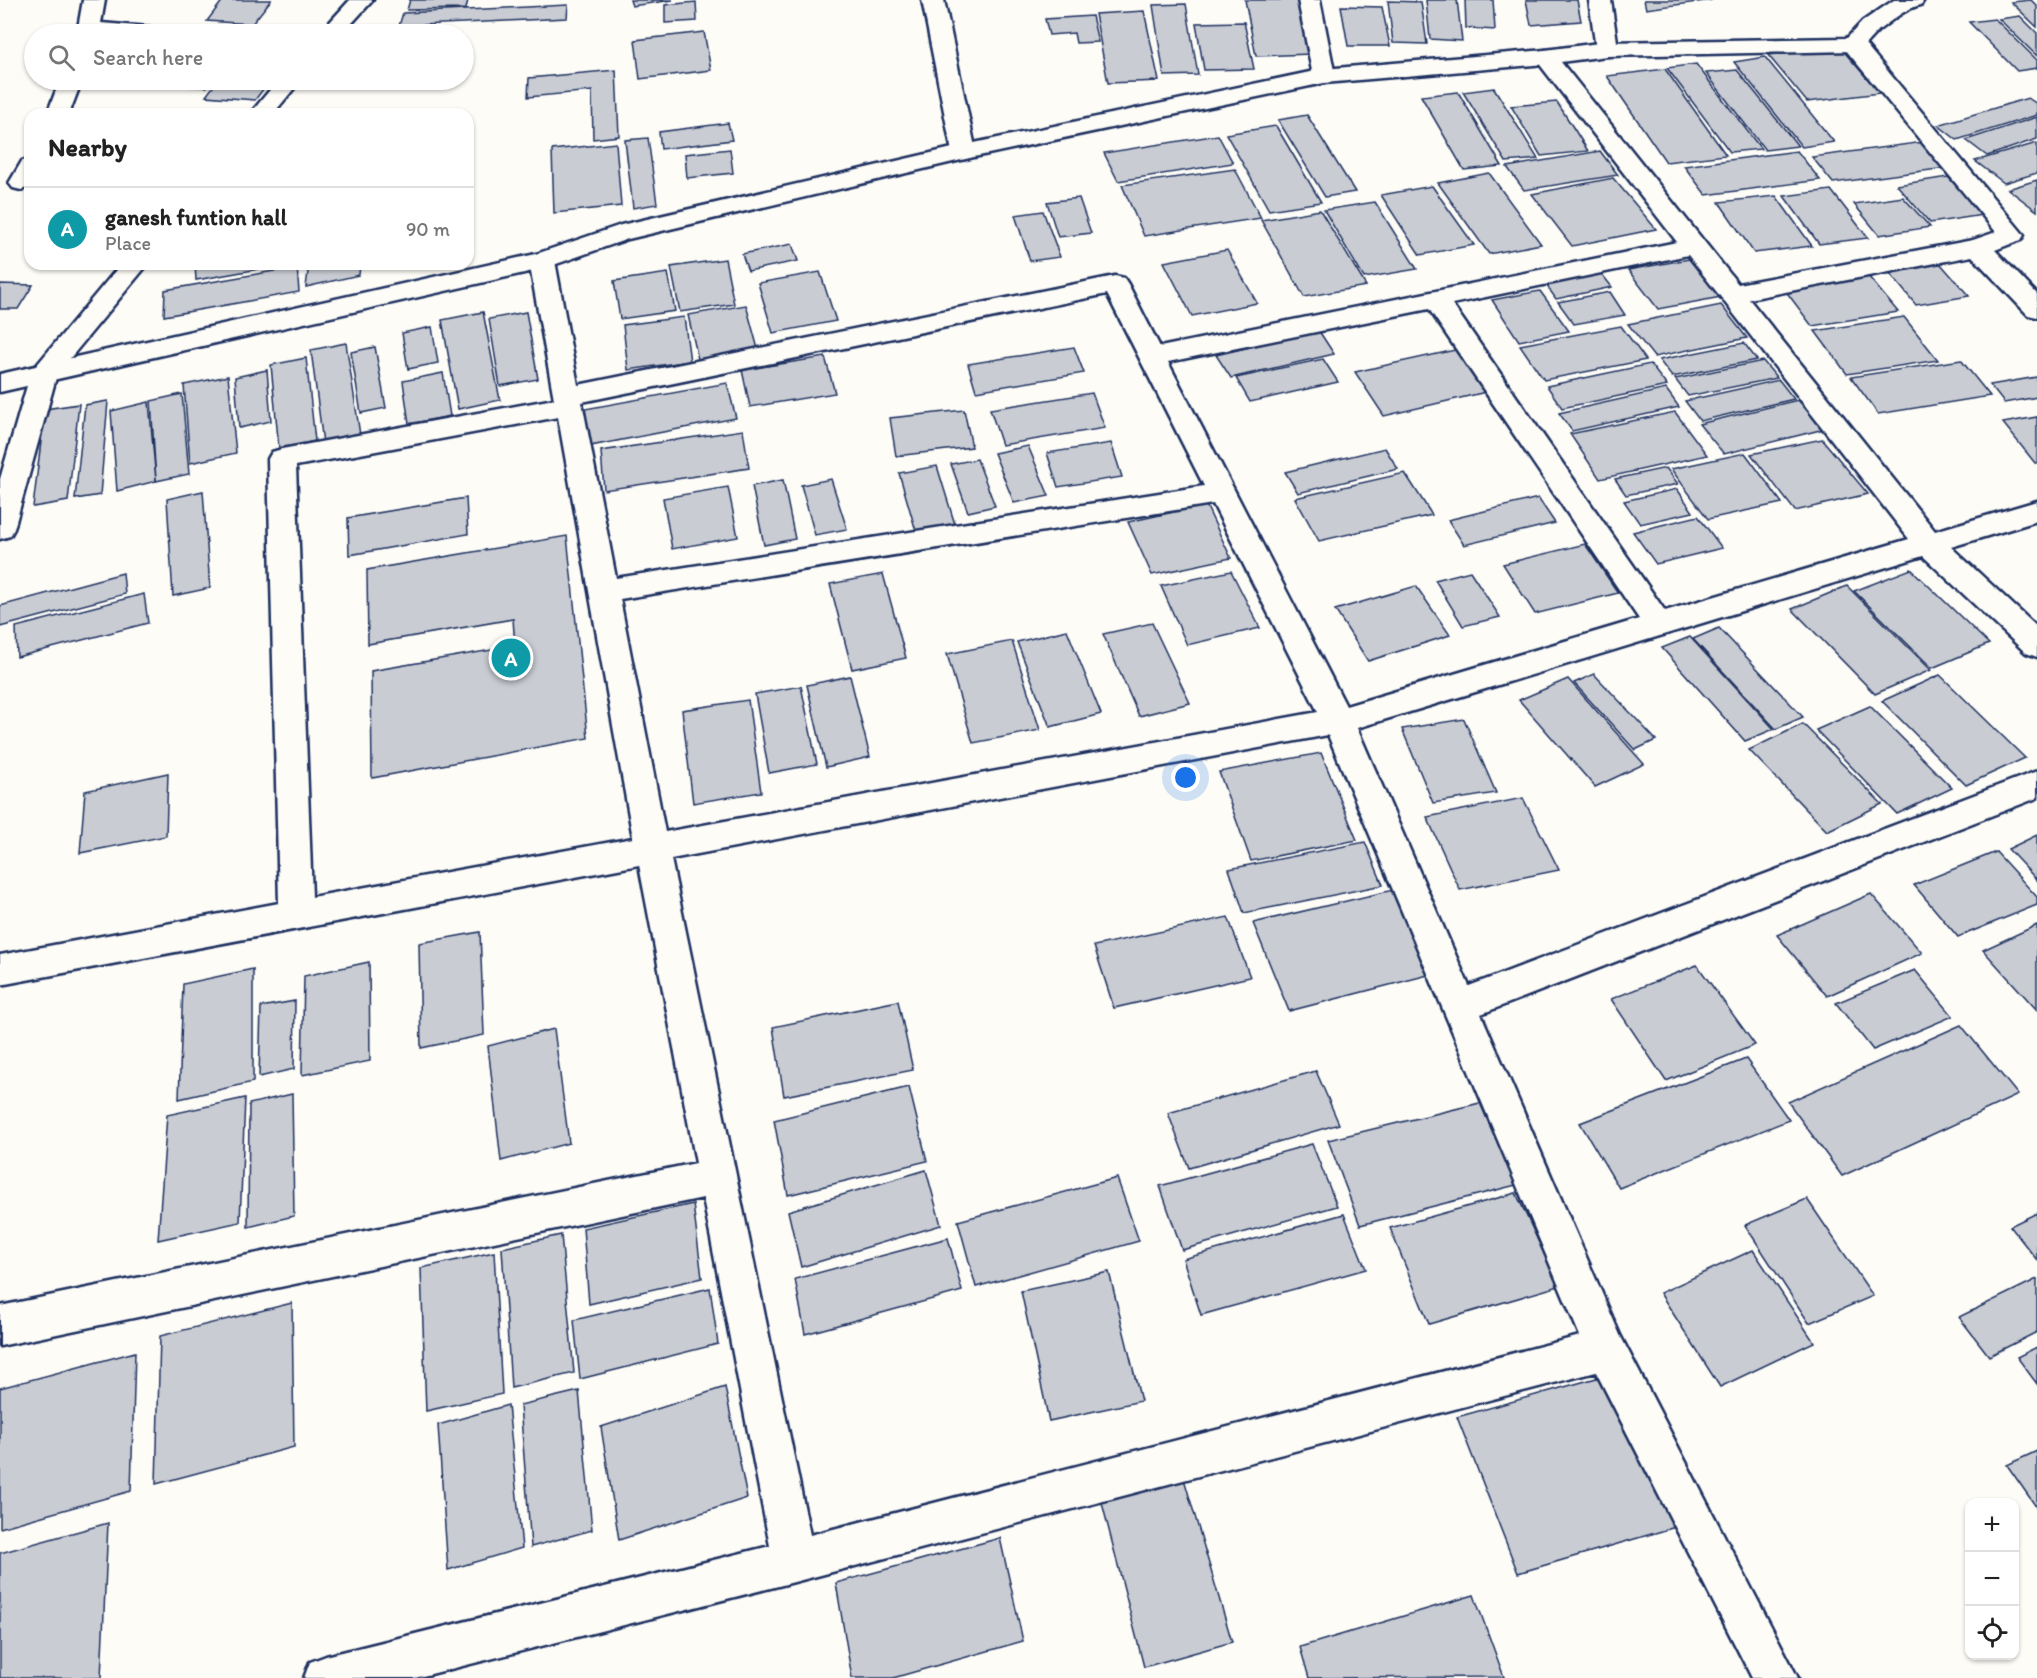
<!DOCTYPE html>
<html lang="en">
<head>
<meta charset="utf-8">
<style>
	:root { --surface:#fff; --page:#f6f6f6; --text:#222; --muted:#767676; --line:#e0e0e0; --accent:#1f6fb2 }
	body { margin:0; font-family:Itim,sans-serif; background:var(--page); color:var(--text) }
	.controls { position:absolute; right:18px; bottom:18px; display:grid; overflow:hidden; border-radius:12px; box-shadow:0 2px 4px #0004 }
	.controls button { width:54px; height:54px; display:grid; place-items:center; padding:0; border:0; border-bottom:2px solid var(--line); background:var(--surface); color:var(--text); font:30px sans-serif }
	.you { position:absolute; left:1186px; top:778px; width:21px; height:21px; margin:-15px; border:4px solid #fff; border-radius:50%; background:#1a73e8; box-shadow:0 0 0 9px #1a73e833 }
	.badge { display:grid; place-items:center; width:39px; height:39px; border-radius:50%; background:var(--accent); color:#fff; font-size:20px; font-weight:700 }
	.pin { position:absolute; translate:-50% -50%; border:3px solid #fff; box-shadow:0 2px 6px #0006 }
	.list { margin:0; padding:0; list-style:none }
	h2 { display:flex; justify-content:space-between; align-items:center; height:78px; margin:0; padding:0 24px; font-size:26px }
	h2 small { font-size:20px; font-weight:400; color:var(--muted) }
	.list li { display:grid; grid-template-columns:39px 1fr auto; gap:18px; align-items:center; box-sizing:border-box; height:84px; padding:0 24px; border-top:2px solid var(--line) }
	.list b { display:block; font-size:22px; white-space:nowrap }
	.list p { margin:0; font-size:20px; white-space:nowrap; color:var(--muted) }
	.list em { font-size:20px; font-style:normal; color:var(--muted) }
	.icon { flex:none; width:33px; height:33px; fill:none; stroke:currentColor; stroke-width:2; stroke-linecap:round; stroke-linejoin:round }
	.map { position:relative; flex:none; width:2037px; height:1678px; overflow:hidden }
	.search { position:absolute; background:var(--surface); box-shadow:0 2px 4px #0004; left:24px; top:24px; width:450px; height:66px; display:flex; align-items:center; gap:15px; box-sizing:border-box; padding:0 21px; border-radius:33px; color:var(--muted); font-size:22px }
	.panel { position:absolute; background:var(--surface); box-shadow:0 2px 4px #0004; left:24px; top:108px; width:450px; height:162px; border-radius:18px }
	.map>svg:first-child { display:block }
	.building { fill:#c9ccd3; stroke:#1b2f5e; stroke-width:1.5 }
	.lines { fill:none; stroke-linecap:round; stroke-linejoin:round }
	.minor-casing { stroke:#1b2f5e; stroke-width:5 }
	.secondary-casing { stroke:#1b2f5e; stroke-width:5 }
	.minor { fill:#fdfcf7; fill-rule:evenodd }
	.secondary { fill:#fdfcf7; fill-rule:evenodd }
</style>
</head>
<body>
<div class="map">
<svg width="2037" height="1678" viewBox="0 0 2037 1678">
	<rect width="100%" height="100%" fill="#fdfcf7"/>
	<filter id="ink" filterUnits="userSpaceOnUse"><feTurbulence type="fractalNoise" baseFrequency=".0167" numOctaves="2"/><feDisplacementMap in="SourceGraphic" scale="12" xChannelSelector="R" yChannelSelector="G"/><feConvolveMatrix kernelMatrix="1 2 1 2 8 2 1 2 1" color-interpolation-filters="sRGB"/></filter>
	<g filter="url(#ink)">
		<!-- building -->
		<g class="building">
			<polygon points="223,0 271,0 252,24 207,21"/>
			<polygon points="410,0 468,0 466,9 407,10"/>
			<polygon points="630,0 673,0 632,6"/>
			<polygon points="1245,0 1298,0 1311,54 1256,56"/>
			<polygon points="1426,0 1457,0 1462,41 1430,39"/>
			<polygon points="1465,0 1493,0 1495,30 1466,28"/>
			<polygon points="1526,0 1577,0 1581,21 1531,25"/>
			<polygon points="1644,0 1712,0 1646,9"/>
			<polygon points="2031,0 2037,6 2037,27 2011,2"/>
			<polygon points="1388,1 1421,2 1427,44 1393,43"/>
			<polygon points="696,2 697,21 665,23 665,5"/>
			<polygon points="1186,4 1198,75 1164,76 1153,5"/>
			<polygon points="568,5 567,18 399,26 403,13"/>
			<polygon points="1341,6 1382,7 1390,46 1348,46"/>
			<polygon points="1144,11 1159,81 1108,83 1095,14"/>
			<polygon points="1092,16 1098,42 1076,43 1074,33 1049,35 1045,19"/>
			<polygon points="2020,16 2037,33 2037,56 1999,19"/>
			<polygon points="1995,19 2037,60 2037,68 2017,71 1969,22"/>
			<polygon points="1244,22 1254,69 1204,70 1196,23"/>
			<polygon points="704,32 711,70 640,79 635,40"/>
			<polygon points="1839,46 1880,93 1807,102 1768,55"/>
			<polygon points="1765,57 1834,142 1802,147 1734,62"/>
			<polygon points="1696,64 1761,149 1730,152 1667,68"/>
			<polygon points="1665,69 1726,155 1666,162 1607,76"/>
			<polygon points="616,70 619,136 593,139 592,91 528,97 529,78"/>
			<polygon points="1737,70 1798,146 1765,150 1706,73"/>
			<polygon points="154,80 212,80 207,87 151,85"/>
			<polygon points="218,80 270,80 255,100 206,96"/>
			<polygon points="1494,88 1538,159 1506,162 1463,92"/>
			<polygon points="1458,92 1502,166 1464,170 1421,96"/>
			<polygon points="2028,98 2037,104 2037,115 1957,140 1938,125"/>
			<polygon points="1557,102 1588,151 1541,156 1511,106"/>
			<polygon points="1307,115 1355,192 1325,197 1278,120"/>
			<polygon points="2037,117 2037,139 1987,156 1966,140"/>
			<polygon points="728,123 732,140 661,149 659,132"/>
			<polygon points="1276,126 1321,202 1269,210 1226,134"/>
			<polygon points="1218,135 1233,163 1118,181 1104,153"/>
			<polygon points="648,138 657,204 633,208 625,140"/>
			<polygon points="1924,142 1946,168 1833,183 1812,157"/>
			<polygon points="616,143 621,206 554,213 552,150"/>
			<polygon points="2037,143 2037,173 2004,183 1975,161"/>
			<polygon points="730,149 733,173 687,178 685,154"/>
			<polygon points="1600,151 1618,175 1524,190 1507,167"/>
			<polygon points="1797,151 1820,180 1706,195 1684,166"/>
			<polygon points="1235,169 1261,218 1144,236 1122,185"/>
			<polygon points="1489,173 1541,244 1489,254 1438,183"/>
			<polygon points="1948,177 1983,215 1930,223 1897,185"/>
			<polygon points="1613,178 1656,229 1572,246 1532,194"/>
			<polygon points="2037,180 2037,211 2008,189"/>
			<polygon points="1432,186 1474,245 1420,255 1381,195"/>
			<polygon points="1831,190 1868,238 1819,244 1784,196"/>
			<polygon points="1776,196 1812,246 1754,253 1719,202"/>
			<polygon points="1903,197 1930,227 1879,235 1854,204"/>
			<polygon points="1079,198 1091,233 1058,237 1047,202"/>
			<polygon points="1375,202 1417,269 1364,278 1324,210"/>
			<polygon points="1320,210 1366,286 1304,297 1261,220"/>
			<polygon points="1043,211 1060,257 1030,261 1015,215"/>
			<polygon points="792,244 798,261 748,271 742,254"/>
			<polygon points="1227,250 1257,303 1192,316 1164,262"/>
			<polygon points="725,259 734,304 680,312 671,267"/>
			<polygon points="1689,259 1721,297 1658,309 1628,270"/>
			<polygon points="1939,262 1969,296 1916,305 1887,270"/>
			<polygon points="195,264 287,264 196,280"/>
			<polygon points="309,264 360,264 359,275 306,287"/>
			<polygon points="297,267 299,292 164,316 165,290"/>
			<polygon points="1597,268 1612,287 1556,299 1542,279"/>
			<polygon points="820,272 836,321 773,333 758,283"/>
			<polygon points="668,273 675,311 620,319 614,281"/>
			<polygon points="1868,276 1898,312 1812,326 1785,290"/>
			<polygon points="0,284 33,285 18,309 0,309"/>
			<polygon points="1540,291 1569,331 1519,341 1492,300"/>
			<polygon points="1610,292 1625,315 1574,324 1558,302"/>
			<polygon points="746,305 758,349 698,359 688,315"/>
			<polygon points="1721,305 1747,338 1654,357 1628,324"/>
			<polygon points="483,312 500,400 458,409 442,320"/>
			<polygon points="526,312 538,379 500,386 489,319"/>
			<polygon points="684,317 690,361 628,370 623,325"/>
			<polygon points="1904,317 1938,360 1847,374 1815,331"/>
			<polygon points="1621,326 1646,360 1544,380 1520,345"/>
			<polygon points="432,327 438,363 408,369 402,333"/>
			<polygon points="1319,331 1334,354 1231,378 1216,355"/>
			<polygon points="346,343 360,435 323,443 311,350"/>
			<polygon points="1744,343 1757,360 1672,377 1659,360"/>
			<polygon points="375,347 386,408 361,413 351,352"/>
			<polygon points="1074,347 1084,373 976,391 968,364"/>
			<polygon points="1455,350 1486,392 1384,416 1355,372"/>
			<polygon points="825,357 835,393 750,407 742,370"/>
			<polygon points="306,358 315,441 279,449 271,365"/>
			<polygon points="1323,359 1338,382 1250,402 1236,378"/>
			<polygon points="1961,360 1990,396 1878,414 1851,377"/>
			<polygon points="1763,361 1777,378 1688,396 1675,379"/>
			<polygon points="1650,364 1667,386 1562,408 1547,386"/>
			<polygon points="267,370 271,421 239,428 235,377"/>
			<polygon points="443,373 450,416 409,424 403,381"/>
			<polygon points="228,376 236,453 190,463 184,385"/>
			<polygon points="2037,377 2037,397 2004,403 1990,385"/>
			<polygon points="1779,380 1794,399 1700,421 1685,401"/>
			<polygon points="727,383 736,418 580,448 574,411"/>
			<polygon points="1666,389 1679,407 1572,431 1559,413"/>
			<polygon points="1092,393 1105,428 1002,445 990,409"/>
			<polygon points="182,394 189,474 156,481 151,401"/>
			<polygon points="1798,400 1824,429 1724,454 1699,424"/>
			<polygon points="108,401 100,495 75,499 85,405"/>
			<polygon points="149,402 156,481 117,491 111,411"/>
			<polygon points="79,404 68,501 33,507 45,409"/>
			<polygon points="964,410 972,447 896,456 890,418"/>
			<polygon points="1675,412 1707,455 1600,479 1570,434"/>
			<polygon points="2037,417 2037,463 2035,463 2003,423"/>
			<polygon points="743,430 749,468 604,490 601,451"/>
			<polygon points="1822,439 1868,494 1795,511 1751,454"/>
			<polygon points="1111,443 1122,477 1058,487 1047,453"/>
			<polygon points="1028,446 1049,496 1014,503 994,453"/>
			<polygon points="1385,448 1398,469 1298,493 1285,472"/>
			<polygon points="1745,453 1782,503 1708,519 1671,469"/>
			<polygon points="977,459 995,506 968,512 951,464"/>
			<polygon points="937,466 957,531 918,538 899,473"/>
			<polygon points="1666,468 1678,484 1626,495 1615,479"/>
			<polygon points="1405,473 1432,515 1319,541 1295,498"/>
			<polygon points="831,479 847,529 815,535 801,485"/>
			<polygon points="783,480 795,539 764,545 752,486"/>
			<polygon points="728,487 738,537 672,549 663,498"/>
			<polygon points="1677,489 1693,512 1640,524 1624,501"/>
			<polygon points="203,491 210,588 173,596 167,499"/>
			<polygon points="466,498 468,534 349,555 348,518"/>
			<polygon points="1538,498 1555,523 1464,545 1448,520"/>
			<polygon points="1206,505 1231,558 1152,575 1128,522"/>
			<polygon points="1698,516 1722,548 1656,564 1633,532"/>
			<polygon points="567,536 588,738 372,778 371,671 515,646 513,619 368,644 367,570"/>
			<polygon points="1585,544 1618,593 1535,614 1503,564"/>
			<polygon points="1911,569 1989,644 1932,668 1854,591"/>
			<polygon points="1231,571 1260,628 1187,645 1161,586"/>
			<polygon points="1470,571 1500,617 1463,626 1435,580"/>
			<polygon points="123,573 125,594 0,627 0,606"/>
			<polygon points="883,574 906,658 852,669 830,584"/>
			<polygon points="1416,586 1450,635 1368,661 1335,610"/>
			<polygon points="1847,586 1931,670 1875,694 1792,609"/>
			<polygon points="144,594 148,623 17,657 16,627"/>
			<polygon points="1152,623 1190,703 1139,716 1103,634"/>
			<polygon points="1719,628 1803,717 1776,729 1693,639"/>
			<polygon points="1067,630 1101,714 1050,727 1017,642"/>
			<polygon points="1690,637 1774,729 1745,741 1662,648"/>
			<polygon points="1012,641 1040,730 973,743 947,654"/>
			<polygon points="1594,674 1656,740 1635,750 1574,683"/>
			<polygon points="1940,675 2025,758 1966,785 1882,701"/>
			<polygon points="850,676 870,757 826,767 807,685"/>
			<polygon points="1568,679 1644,764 1595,787 1519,700"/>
			<polygon points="801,686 817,764 769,773 755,694"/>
			<polygon points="748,700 761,792 693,803 682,710"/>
			<polygon points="1870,706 1952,788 1897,814 1816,730"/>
			<polygon points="1464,719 1496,793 1433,803 1402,729"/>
			<polygon points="1803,724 1882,804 1827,831 1749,750"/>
			<polygon points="1321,753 1357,840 1251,861 1219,772"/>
			<polygon points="168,773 166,836 80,853 85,791"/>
			<polygon points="1523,798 1559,870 1460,890 1427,817"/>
			<polygon points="2037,835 2037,880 2008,849"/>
			<polygon points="1365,842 1383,885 1244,913 1229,869"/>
			<polygon points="1996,852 2037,897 2037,905 1958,937 1914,885"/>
			<polygon points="1393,890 1432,974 1289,1011 1253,923"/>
			<polygon points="1871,894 1922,953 1827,996 1777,935"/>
			<polygon points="1228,917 1250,977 1114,1008 1094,946"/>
			<polygon points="2037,925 2037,1010 1983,950"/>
			<polygon points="480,932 484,1035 421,1048 419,943"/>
			<polygon points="369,962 370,1061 302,1075 304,976"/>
			<polygon points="1697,965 1755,1045 1666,1081 1611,999"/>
			<polygon points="253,969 253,1082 179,1099 183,984"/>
			<polygon points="1915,970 1953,1016 1873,1050 1836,1003"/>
			<polygon points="295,1001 294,1069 259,1077 261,1007"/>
			<polygon points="898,1001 913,1070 784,1096 773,1027"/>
			<polygon points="1961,1025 2018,1095 1842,1176 1788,1102"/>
			<polygon points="554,1029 569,1143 501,1161 488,1046"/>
			<polygon points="1746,1059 1789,1120 1619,1188 1580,1123"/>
			<polygon points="1316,1071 1339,1124 1189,1168 1168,1113"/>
			<polygon points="909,1087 927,1161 788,1195 774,1120"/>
			<polygon points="292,1094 294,1216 248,1227 249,1104"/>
			<polygon points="245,1098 240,1222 158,1240 167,1115"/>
			<polygon points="1480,1103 1516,1185 1360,1225 1328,1140"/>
			<polygon points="1312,1144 1337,1206 1182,1250 1160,1186"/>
			<polygon points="926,1170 941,1225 801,1267 788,1211"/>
			<polygon points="1117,1178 1139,1241 976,1287 958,1221"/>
			<polygon points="1516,1193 1559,1286 1429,1324 1390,1228"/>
			<polygon points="1807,1199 1873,1296 1809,1323 1745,1225"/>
			<polygon points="693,1204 702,1278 589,1304 583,1228"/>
			<polygon points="2037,1213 2037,1260 2010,1226"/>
			<polygon points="1344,1214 1366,1269 1201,1315 1183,1259"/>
			<polygon points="561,1235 574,1373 511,1388 502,1248"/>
			<polygon points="948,1238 962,1291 805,1334 795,1279"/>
			<polygon points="1753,1250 1814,1342 1720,1387 1660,1293"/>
			<polygon points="494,1252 502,1394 426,1411 421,1268"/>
			<polygon points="1109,1272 1141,1401 1049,1421 1021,1291"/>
			<polygon points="2037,1279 2037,1332 1989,1356 1959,1317"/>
			<polygon points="710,1288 718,1344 580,1379 574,1320"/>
			<polygon points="292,1303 294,1447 156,1484 160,1336"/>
			<polygon points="2037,1347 2037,1384 2017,1357"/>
			<polygon points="135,1352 131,1491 0,1528 0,1388"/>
			<polygon points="1611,1374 1679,1526 1518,1573 1457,1417"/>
			<polygon points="725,1387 747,1498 619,1540 601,1427"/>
			<polygon points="579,1391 592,1530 531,1547 520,1405"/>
			<polygon points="508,1405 522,1548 448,1570 438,1425"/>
			<polygon points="2037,1451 2037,1508 2007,1465"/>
			<polygon points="1182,1472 1232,1642 1144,1667 1100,1495"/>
			<polygon points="108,1523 101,1678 0,1678 0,1553"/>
			<polygon points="1000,1538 1023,1641 893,1678 852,1678 836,1583"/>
			<polygon points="1474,1595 1504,1677 1309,1678 1300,1647"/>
		</g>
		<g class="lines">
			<defs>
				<g id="minor">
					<polygon points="83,0 105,0 101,23 149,27 157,29 160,34 81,33 78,28"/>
					<polygon points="350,0 373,0 342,34 319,34"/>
					<polygon points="922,0 944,0 976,152 972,157 964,159 956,157 952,152"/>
					<polygon points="1298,0 1320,0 1335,76 1332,81 1324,83 1316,81 1313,76"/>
					<polygon points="1589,0 1611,0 1618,49 1615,54 1607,56 1599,54 1596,49"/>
					<path d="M1853,37L1861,39L2024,235L2021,240L1995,250L2037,294V317L2028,315L1972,256L1749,299L1935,531L2037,501V521L1951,547L2037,627V657L2026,653L1923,556L1357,728L1469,986L2037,771V798L1481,1014L1620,1335L1798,1678H1752L1596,1372L794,1582L415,1678H304L310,1662L326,1656L770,1546L703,1198L0,1346V1306L696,1163L639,865L0,985V955L279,903L268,459L272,452L282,449L554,399L529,261L533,255L542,253L551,255L555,261L578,385L1115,276L1124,278L1128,284L1160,347L1677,242L1534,57L1537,52L1545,50L1553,52L1738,284L1973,240L1996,232L1845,49L1842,44L1845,39ZM1688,255L1909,539L1665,611L1452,304ZM1107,294L1204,486L616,578L582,402ZM1429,309L1639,619L1346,706L1168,362ZM558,417L633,838L312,897L296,466ZM1213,504L1318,712L665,832L620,599ZM1328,735L1580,1336L810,1535L671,859Z"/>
					<polygon points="60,80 82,80 69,114 47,114"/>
					<polygon points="278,80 301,80 273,114 250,114"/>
					<polygon points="30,159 30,187 21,190 13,188 9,183 22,161"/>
					<polygon points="121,264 148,264 57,374 14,529 10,536 0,539 0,479 31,372"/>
				</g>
				<path id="secondary" d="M1894,0H1924L1921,5C1906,8 1891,21 1879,30C1870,38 1865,48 1853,51L1607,56L1545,64L1324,83L974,157L628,239L542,269L0,392V374L536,254L621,225L974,143L1324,69L1545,50L1607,42L1847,38L1863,21Z"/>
			</defs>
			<!-- minor casing -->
			<use href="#minor" class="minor-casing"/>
			<!-- secondary casing -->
			<use href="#secondary" class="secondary-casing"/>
			<!-- minor -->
			<use href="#minor" class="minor"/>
			<!-- secondary -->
			<use href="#secondary" class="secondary"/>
		</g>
	</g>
</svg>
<div class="controls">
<button>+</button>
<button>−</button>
<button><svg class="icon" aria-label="locate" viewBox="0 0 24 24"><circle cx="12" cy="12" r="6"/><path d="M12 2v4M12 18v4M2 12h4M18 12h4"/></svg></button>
</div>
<div class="you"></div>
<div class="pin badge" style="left:511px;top:658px;background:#0f9aa8">A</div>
<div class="search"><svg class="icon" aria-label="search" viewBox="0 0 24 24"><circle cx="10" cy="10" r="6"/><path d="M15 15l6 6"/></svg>Search here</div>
<section class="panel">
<h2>Nearby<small></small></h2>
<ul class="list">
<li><span class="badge" style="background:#0f9aa8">A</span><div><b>ganesh funtion hall</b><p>Place</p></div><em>90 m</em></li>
</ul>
</section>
</div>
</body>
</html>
